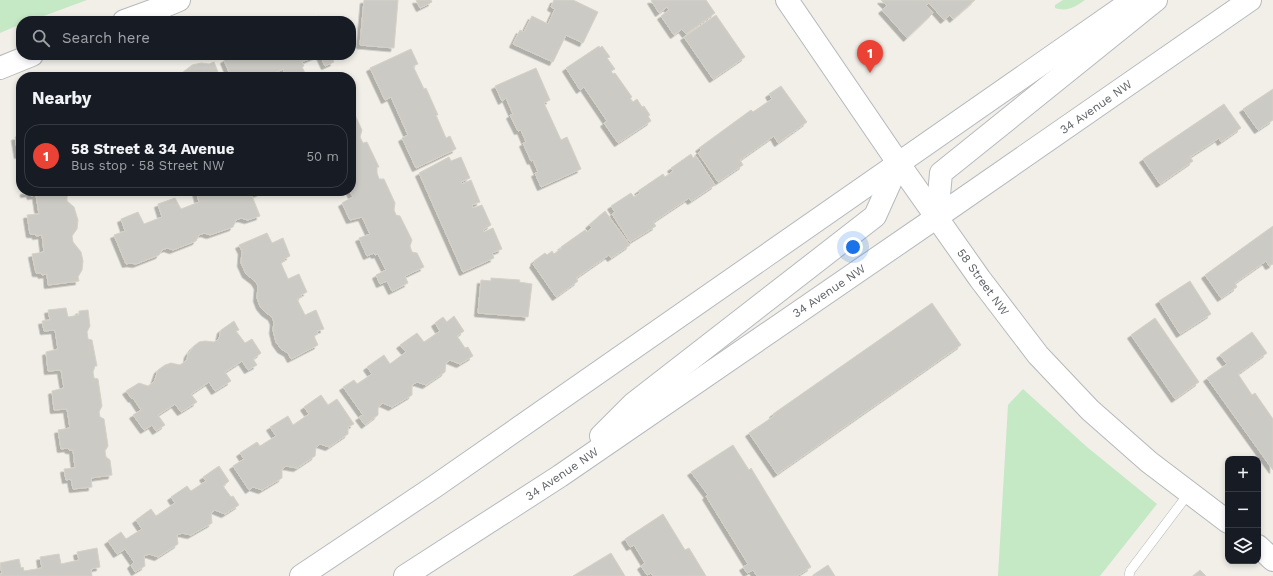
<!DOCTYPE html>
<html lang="en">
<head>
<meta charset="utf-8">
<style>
	:root { --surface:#171b24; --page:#242831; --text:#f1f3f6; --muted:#9ea1a6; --line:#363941; --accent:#ea4335 }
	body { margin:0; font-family:"Work Sans",sans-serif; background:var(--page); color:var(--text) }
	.controls { position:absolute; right:12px; bottom:12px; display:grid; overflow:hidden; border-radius:8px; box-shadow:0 2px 6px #0003 }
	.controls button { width:36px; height:36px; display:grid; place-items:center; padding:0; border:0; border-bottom:1px solid var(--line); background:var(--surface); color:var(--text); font:20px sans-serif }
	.you { position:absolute; left:853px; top:247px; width:14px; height:14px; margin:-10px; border:3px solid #fff; border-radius:50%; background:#1a73e8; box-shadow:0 0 0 6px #1a73e833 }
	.badge { display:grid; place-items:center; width:26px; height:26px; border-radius:50%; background:var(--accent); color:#fff; font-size:13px; font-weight:700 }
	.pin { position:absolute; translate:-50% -33px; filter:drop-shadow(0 1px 2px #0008) }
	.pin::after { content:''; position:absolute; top:21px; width:14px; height:12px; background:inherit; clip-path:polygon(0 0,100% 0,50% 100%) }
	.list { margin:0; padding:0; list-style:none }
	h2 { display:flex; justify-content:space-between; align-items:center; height:52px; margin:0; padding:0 16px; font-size:17px }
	h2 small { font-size:13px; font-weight:400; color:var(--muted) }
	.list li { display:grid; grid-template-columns:26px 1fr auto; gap:12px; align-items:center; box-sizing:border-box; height:64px; margin:0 8px 8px; padding:0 8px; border:1px solid var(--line); border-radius:16px }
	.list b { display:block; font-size:15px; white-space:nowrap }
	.list p { margin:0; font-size:13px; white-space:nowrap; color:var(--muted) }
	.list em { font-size:13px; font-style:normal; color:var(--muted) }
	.icon { flex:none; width:22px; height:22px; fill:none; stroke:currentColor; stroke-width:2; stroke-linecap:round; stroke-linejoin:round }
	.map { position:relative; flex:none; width:1273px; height:576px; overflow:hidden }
	.search { position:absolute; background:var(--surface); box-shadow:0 2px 6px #0003; left:16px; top:16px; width:340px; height:44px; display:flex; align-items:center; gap:10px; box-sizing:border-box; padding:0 14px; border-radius:16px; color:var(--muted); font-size:15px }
	.panel { position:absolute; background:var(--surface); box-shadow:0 2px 6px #0003; left:16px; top:72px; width:340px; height:124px; border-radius:16px }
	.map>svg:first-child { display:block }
	.green { fill:#c5e8c5 }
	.building { fill:#cccac5; stroke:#d6d1c6; filter:url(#shadow) }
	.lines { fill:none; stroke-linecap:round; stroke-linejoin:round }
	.service-casing { stroke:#b5b8bc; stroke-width:10 }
	.tertiary-casing { stroke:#b5b8bc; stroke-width:24 }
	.secondary-casing { stroke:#b6babf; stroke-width:24 }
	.service { stroke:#fff; stroke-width:9 }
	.tertiary { stroke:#fff; stroke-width:22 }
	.secondary { stroke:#fff; stroke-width:22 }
	.labels { text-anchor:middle; stroke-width:3.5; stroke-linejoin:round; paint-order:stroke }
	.street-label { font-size:12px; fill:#5f6368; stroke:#fff }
</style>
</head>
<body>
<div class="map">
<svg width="1273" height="576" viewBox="0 0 1273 576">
	<defs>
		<filter id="shadow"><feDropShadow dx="-3.5" dy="3.5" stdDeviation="0" flood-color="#0004"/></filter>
	</defs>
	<rect width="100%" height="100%" fill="#f1efe8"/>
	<!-- green -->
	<g class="green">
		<polygon points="0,0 87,0 30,21 21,21 21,24 0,33"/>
		<path d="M1063,0H1085C1075,7 1067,12 1055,8V5Z"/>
		<polygon points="1023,389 1087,447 1157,504 1100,576 998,576 1008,405"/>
	</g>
	<!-- building -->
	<g class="building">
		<polygon points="364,0 398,0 394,48 360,45"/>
		<polygon points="416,0 431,0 432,2 420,8"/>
		<polygon points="554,0 573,0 598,12 583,43 566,35 553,62 513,44 520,30 524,32 532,16 548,24 555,9 551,7"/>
		<polygon points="651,0 706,0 715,13 686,34 682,29 674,35 661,16 669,10 667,7 659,13"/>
		<polygon points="881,0 975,0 953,19 950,15 944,20 929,3 926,5 933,13 907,38 882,10 887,6"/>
		<polygon points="716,15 745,57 713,79 684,37"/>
		<polygon points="319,16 322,21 306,21"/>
		<polygon points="599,46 600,48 602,46 610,57 607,58 615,69 611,71 613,74 615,73 632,97 630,98 633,102 637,99 642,107 644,106 650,115 648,116 651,121 618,143 604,123 607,121 584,87 580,90 566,68"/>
		<polygon points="411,49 418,64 413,66 424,89 426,88 438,115 436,115 446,138 450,136 456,149 416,168 402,138 408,135 391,97 385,100 370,68"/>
		<polygon points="229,55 318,55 302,62 304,66 302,67 305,73 295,77 286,77 283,69 266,77 231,77 224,60 228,58"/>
		<polygon points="320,55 331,55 334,62 325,66"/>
		<polygon points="214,62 220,77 177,77 192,65 201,63 209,64"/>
		<polygon points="536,68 550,100 544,103 561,140 567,137 581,169 541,187 535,173 538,172 533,160 531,161 523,143 526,142 521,130 518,131 510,115 513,114 506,98 502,101 495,86"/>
		<polygon points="781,86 807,122 778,143 774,136 740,160 743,165 718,182 698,153 701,150 699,148 751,110 753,112 772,99 769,94"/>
		<polygon points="1273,89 1273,120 1258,130 1243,109"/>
		<polygon points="1224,104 1241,128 1221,142 1219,138 1190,157 1193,161 1160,184 1143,159"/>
		<polygon points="355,115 362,130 360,137 363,143 367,142 379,167 377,167 377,173 379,179 384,179 395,203 394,210 396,215 400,216 412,240 410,246 412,252 417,253 424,267 405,276 408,283 392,291 387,281 380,284 376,275 386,270 378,254 375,255 374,253 367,256 359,238 370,234 362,217 350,220 342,203 353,197 350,191 351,191 351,116"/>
		<polygon points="21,136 21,154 18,155 15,137"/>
		<polygon points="691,154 693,158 696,156 715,185 691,201 689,198 653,222 656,226 630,242 612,214 615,212 611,206 631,193 634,197 640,193 638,191 663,174 665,177 673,171 671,168"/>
		<polygon points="449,157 451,161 461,157 470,178 461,182 462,184 471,180 480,202 472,205 473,208 482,205 491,225 483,230 484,232 493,228 502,249 492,253 494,258 463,272 419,173"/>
		<polygon points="24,191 71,191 67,197 67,201 74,207 78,220 77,229 72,236 73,242 81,252 83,261 82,270 78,277 79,281 48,285 47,274 42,275 41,273 36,273 32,254 44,252 42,235 36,236 36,234 30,234 27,215 39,214 36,195 31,196 30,193 24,194"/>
		<polygon points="196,191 217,191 219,194 226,191 260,191 261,192 252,196 260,216 248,220 241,218 236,220 233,227 210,235 204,233 199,235 196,241 173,250 167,248 162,250 159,255 136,264 130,263 126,264 114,235 125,231 121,219 138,212 144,224 162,217 158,204 175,198 181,209 199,202"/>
		<polygon points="605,211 630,245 611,258 609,255 576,278 578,281 556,297 533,264 535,262 534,261 545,253 547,255 552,251 554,254 562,248 561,247 585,230 587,232 592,228 589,225"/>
		<polygon points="1273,226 1273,264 1269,266 1266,261 1235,283 1237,287 1221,298 1205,275"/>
		<polygon points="267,233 272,243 283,238 290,256 284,259 285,261 281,263 288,279 299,274 307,292 301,295 302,297 297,299 305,315 316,310 324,329 317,331 318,334 314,336 318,345 291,359 288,353 281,349 276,342 273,330 274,322 272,317 265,312 260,306 257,298 258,286 255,281 246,274 241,263 242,251 239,245"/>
		<polygon points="491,278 520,280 519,282 532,284 528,317 478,313 481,280 491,281"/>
		<polygon points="1190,281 1211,314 1180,334 1159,301"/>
		<polygon points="932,303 961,345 777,474 749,433 774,416 773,414"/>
		<polygon points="66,308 68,317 79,315 79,311 88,310 90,326 87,332 88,339 92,340 97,366 95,366 93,372 94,378 98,379 102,406 99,412 100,417 104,419 108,446 105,451 106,457 110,460 112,475 91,478 92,487 73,489 71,479 66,480 64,469 75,468 73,450 69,450 68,448 61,449 58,430 70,428 67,409 54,410 52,391 64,388 61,370 48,371 46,352 58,349 55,330 44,331 42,321 50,320 48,310"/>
		<polygon points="454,316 464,331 457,336 465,348 468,347 473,356 460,364 450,360 446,363 445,372 426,385 417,382 412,385 412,395 392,407 383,403 378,407 378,415 365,425 359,417 363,415 343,387 354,380 357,384 372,374 367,367 384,355 390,364 406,352 400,345 417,333 424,342 440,331 435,323 443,317 447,322"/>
		<polygon points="1155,318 1199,382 1175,399 1131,335"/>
		<polygon points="234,321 239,330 236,331 245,343 252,339 261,353 253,359 257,365 248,370 242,361 225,372 231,381 215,391 209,382 191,394 197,402 181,412 175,404 158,415 165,425 156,431 152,425 144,430 133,415 141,410 133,398 132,399 126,391 139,383 148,386 154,382 158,370 165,365 171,363 180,365 187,360 188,354 194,346 199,342 205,341 214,342 219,339 221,330"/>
		<polygon points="1252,332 1267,353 1238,374 1252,395 1255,393 1273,419 1273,470 1207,378 1227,364 1220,355"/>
		<polygon points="321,395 328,405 337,399 354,424 348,427 348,434 329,447 320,444 316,448 315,456 297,468 286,466 282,469 282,478 262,490 253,487 249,490 233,466 244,459 240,453 257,442 260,446 276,436 270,427 288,416 293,425 309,414 304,407"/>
		<polygon points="733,445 749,470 751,468 811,567 797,576 757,576 753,570 747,573 743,567 748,564 706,496 708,495 691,472"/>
		<polygon points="219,466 229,481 223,486 231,497 233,496 239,505 225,514 215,510 211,513 212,523 191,535 182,533 177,535 178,544 158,557 149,554 144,556 145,566 135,572 131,565 134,562 125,549 117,554 108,541 121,532 126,539 142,529 136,520 151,509 156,516 175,503 171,497 187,486 191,491 206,481 203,477"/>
		<polygon points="663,514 685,550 689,548 706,576 653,576 651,573 647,575 641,566 645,563 634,545 630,547 625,539"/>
		<polygon points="97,548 100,567 91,569 92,576 0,576 0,574 2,574 0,563 19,559 21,568 23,567 24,571 42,568 40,557 59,554 61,564 79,560 77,552"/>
		<polygon points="611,553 625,576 573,576"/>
		<polygon points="828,565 835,576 813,576 813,575"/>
		<polygon points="1200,570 1206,576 1193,576"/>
	</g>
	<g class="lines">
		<defs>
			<polyline id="service" points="1129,576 1130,571 1189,493"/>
			<g id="tertiary">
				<polyline points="787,0 899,164 980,279 1038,355 1090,410 1149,462 1228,522"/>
				<polyline points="124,21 160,8 179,0"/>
				<polyline points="0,68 32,55"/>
				<polyline points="1258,546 1273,560"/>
			</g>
			<g id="secondary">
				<polyline points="937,217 941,173 1156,0"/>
				<polyline points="601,436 633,404 875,216 898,165"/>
				<polyline points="301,576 434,487 1133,0"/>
				<polyline points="405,576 560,476 937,217 1250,0"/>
			</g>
		</defs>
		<!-- service casing -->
		<use href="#service" class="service-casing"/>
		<!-- tertiary casing -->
		<use href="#tertiary" class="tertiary-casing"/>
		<!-- secondary casing -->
		<use href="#secondary" class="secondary-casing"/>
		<!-- service -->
		<use href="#service" class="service"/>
		<!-- tertiary -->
		<use href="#tertiary" class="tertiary"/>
		<!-- secondary -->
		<use href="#secondary" class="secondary"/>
	</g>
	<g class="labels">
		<!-- street labels -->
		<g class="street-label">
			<text transform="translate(1096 107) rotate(-35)" y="4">34 Avenue NW</text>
			<text transform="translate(983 282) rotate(54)" y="4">58 Street NW</text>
			<text transform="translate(829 291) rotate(-34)" y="4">34 Avenue NW</text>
			<text transform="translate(562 474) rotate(-34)" y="4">34 Avenue NW</text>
		</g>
	</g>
</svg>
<div class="controls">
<button>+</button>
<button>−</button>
<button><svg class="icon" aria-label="layers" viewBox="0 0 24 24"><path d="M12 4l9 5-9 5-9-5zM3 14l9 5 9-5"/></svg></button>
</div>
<div class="you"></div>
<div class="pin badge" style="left:870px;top:73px">1</div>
<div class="search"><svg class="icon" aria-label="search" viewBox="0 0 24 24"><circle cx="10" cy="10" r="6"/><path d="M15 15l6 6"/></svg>Search here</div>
<section class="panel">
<h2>Nearby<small></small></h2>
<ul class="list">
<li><span class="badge">1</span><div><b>58 Street &amp; 34 Avenue</b><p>Bus stop · 58 Street NW</p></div><em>50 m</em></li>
</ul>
</section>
</div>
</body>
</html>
